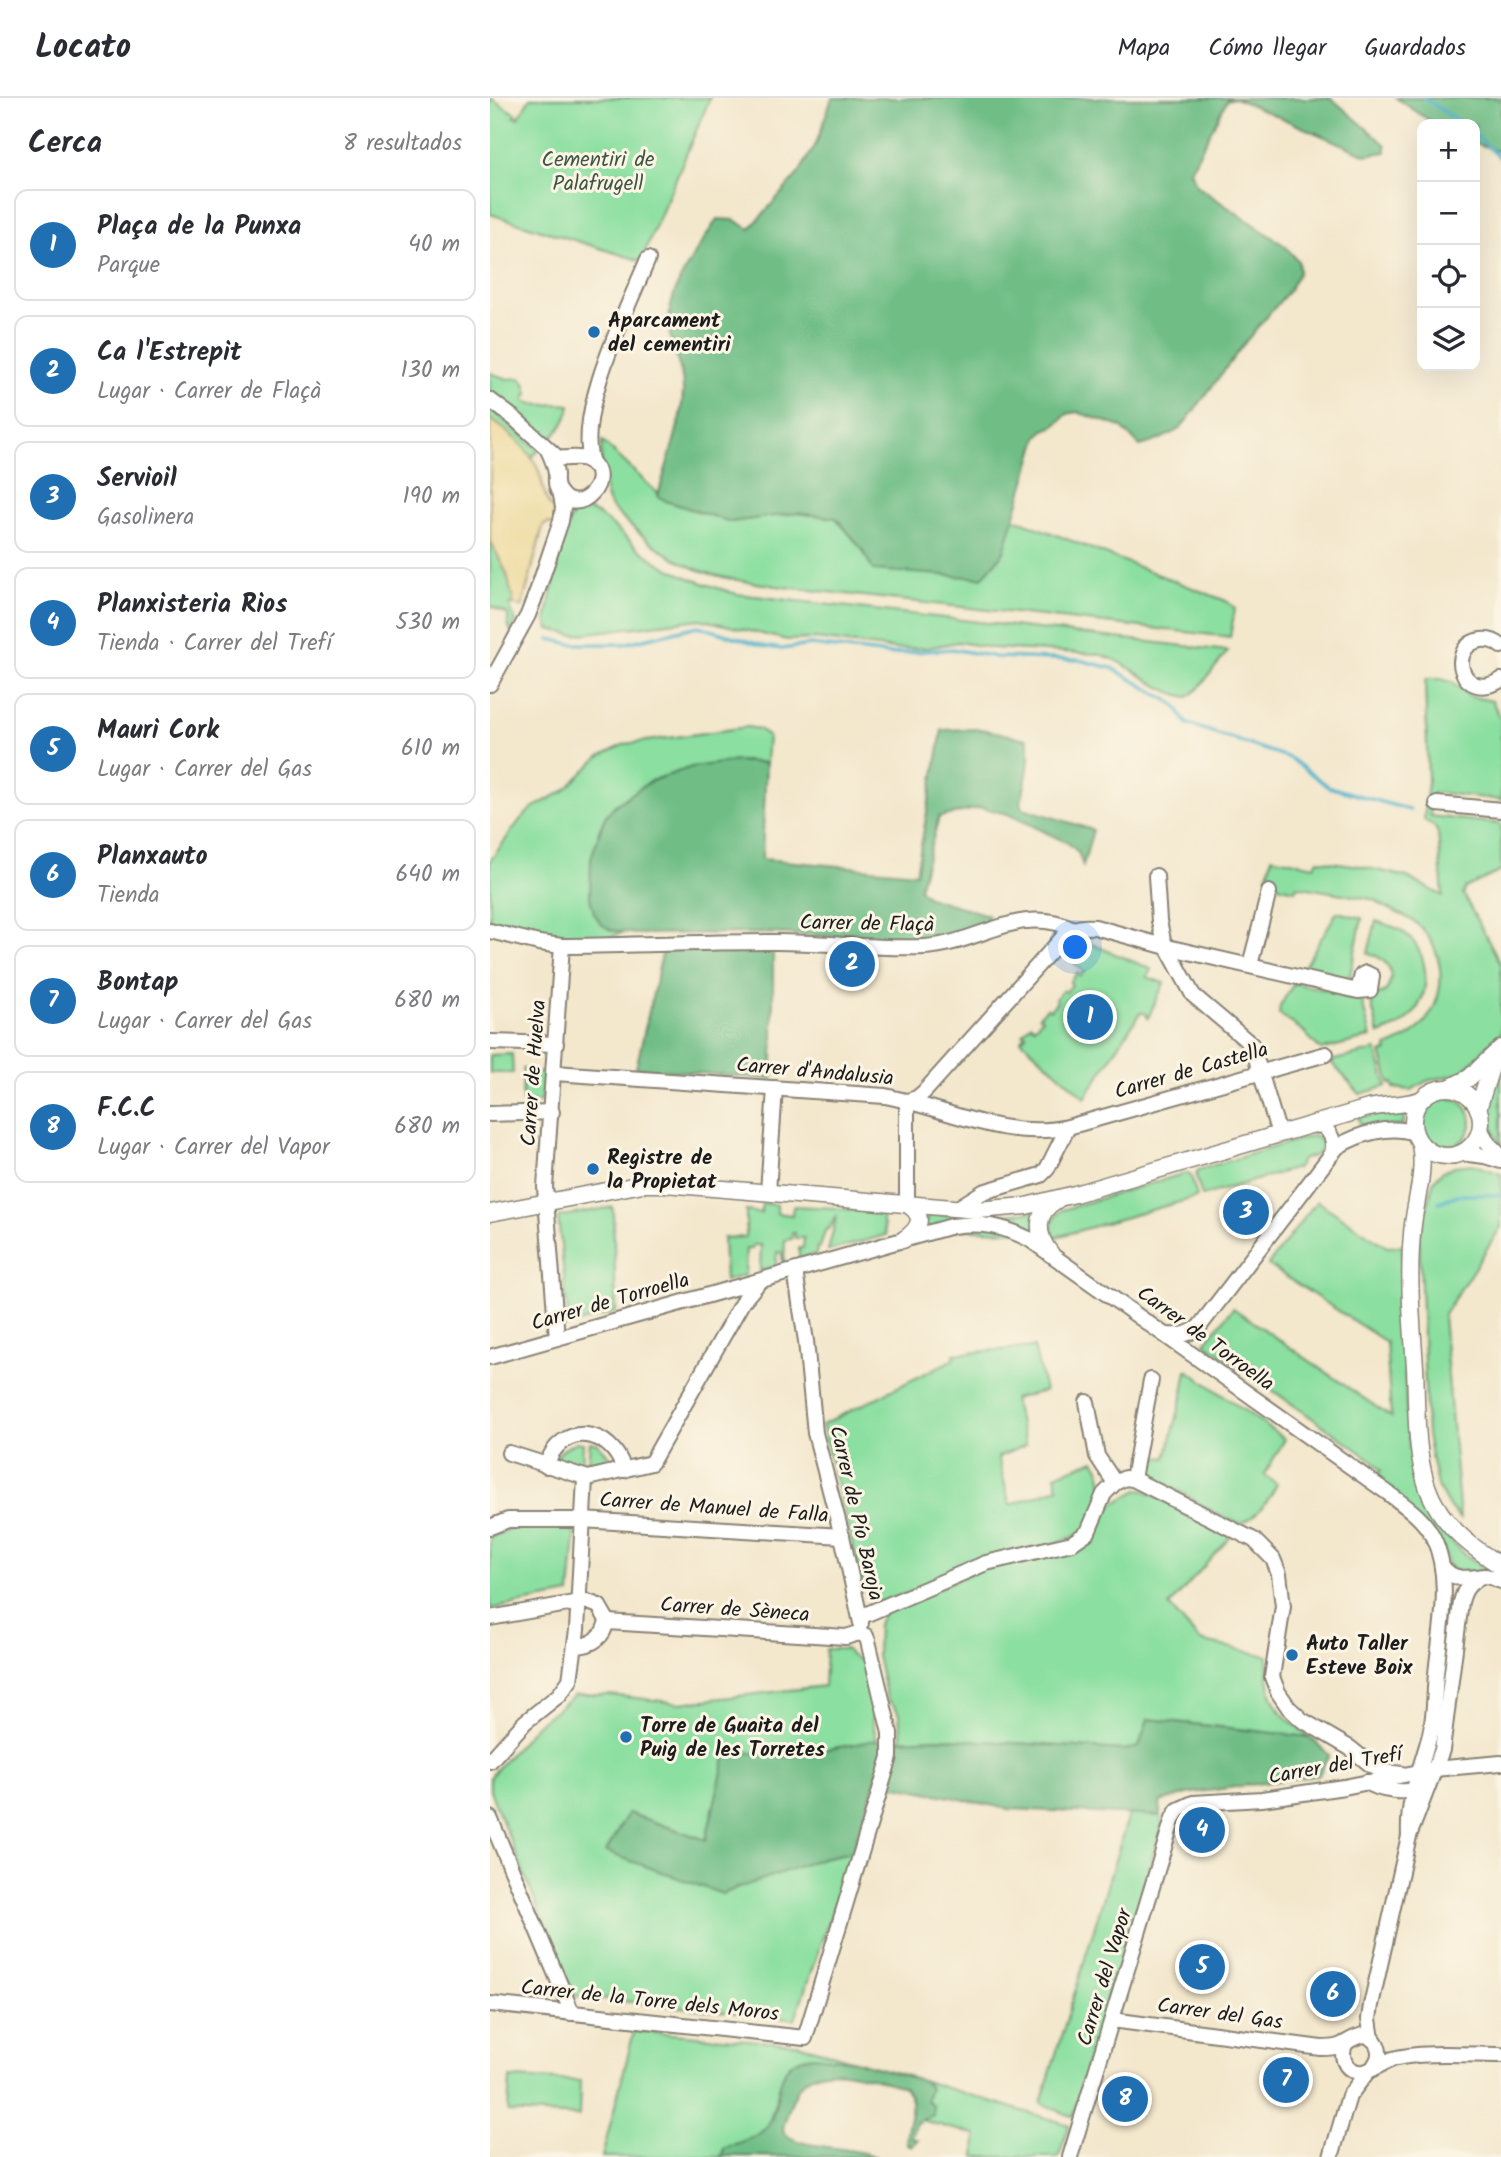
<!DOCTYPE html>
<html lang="es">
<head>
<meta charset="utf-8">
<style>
	:root { --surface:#fff; --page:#f7f7f7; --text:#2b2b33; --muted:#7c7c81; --line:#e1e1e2; --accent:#1f6fb2 }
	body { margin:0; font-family:Kalam,sans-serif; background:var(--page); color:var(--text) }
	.controls { position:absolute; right:21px; top:21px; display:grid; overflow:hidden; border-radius:14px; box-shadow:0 7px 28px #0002 }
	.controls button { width:63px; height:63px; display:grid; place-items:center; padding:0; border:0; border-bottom:2px solid var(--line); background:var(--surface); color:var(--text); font:35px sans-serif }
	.you { position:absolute; left:586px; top:850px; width:24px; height:24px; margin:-18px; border:5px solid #fff; border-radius:50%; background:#1a73e8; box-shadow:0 0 0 10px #1a73e833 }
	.badge { display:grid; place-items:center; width:46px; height:46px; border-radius:50%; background:var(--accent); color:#fff; font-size:23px; font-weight:700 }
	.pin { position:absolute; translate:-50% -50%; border:4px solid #fff; box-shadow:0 2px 7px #0006 }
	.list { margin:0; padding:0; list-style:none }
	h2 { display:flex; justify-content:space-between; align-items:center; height:91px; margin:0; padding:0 28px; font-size:30px }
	h2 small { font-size:23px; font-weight:400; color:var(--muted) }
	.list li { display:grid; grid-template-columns:46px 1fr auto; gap:21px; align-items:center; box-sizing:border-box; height:112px; margin:0 14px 14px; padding:0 14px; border:2px solid var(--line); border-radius:14px }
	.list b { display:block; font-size:26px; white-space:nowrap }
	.list p { margin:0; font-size:23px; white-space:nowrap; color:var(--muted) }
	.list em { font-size:23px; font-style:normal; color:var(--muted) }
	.icon { flex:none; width:38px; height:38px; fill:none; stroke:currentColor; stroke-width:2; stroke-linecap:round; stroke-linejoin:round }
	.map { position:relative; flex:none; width:1011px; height:2059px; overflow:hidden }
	header { display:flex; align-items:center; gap:42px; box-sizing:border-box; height:98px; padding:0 35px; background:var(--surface); border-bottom:2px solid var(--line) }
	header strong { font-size:33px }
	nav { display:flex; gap:38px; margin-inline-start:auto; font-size:24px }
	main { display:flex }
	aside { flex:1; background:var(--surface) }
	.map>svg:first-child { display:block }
	.green { fill:#8bdfa0; stroke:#547e5e; stroke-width:2 }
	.forest { fill:#70be86; stroke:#466d51; stroke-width:2 }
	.sand { fill:#eeda9e; stroke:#857b5d; stroke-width:2 }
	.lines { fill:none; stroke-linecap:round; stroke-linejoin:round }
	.stream { stroke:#4ab1c9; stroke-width:3.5 }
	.minor-casing { stroke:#888274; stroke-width:18 }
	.tertiary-casing { stroke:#888274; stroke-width:19 }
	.minor { stroke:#fff; stroke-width:14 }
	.tertiary { stroke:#fff; stroke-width:16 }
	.poi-dot { fill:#1f6fb2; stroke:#fcf5e5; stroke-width:2.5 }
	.labels { text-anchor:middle; stroke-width:6; stroke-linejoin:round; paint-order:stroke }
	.park-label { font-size:21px; fill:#3d5644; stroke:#fcf5e5 }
	.poi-label { font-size:21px; font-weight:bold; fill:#1c1c1c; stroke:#fcf5e5; text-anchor:start }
	.street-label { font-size:21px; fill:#1c1c1c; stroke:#fcf5e5 }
</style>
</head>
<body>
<header>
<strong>Locato</strong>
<nav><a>Mapa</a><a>Cómo llegar</a><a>Guardados</a></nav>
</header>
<main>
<aside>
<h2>Cerca<small>8 resultados</small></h2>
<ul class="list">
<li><span class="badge">1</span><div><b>Plaça de la Punxa</b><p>Parque</p></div><em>40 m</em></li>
<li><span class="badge">2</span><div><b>Ca l'Estrepit</b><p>Lugar · Carrer de Flaçà</p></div><em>130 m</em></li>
<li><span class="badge">3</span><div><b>Servioil</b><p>Gasolinera</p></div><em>190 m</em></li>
<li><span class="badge">4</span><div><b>Planxisteria Rios</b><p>Tienda · Carrer del Trefí</p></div><em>530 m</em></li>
<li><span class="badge">5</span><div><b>Mauri Cork</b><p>Lugar · Carrer del Gas</p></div><em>610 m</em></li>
<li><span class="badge">6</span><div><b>Planxauto</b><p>Tienda</p></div><em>640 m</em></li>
<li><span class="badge">7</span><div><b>Bontap</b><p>Lugar · Carrer del Gas</p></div><em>680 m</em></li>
<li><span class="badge">8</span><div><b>F.C.C</b><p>Lugar · Carrer del Vapor</p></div><em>680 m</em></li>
</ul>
</aside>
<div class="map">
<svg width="1011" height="2059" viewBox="0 0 1011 2059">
	<rect width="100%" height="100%" fill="#fcf5e5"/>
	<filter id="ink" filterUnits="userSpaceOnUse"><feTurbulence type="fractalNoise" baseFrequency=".0143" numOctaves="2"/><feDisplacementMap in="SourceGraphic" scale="14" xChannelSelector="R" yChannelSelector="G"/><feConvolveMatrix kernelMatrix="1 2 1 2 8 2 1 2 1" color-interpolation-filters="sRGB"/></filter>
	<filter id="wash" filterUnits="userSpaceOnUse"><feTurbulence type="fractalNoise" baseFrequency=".00686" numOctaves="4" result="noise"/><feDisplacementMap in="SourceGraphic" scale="28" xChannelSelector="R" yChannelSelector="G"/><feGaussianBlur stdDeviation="1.57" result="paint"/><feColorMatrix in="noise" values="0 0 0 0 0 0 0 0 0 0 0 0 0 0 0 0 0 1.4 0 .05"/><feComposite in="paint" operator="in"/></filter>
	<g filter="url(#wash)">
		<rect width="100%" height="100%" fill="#f3e7cc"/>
		<!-- green -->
		<g class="green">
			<polygon points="0,0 26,16 24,19 28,20 40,0 220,0 151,163 0,116"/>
			<path d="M0,275L18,281L30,280L35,285L38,296L34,302C47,311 64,304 80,307C78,322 69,334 57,343L23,310L0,294Z"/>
			<polygon points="0,310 49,352 41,360 29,345 0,321"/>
			<path d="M112,343L176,403L241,424L307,415L346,420L372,451L384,472L514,454L523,420L736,503L745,510L740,539L293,489C261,484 226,481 197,467C168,453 143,431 120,408C112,391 110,362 112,343Z"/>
			<path d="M95,411C119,419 136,442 157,457C185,477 214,486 247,496L738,553L708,591L698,599C664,594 640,563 607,556L502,550L468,544L437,550L405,551L325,541L297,542L210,521L83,537L59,531L56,523L71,443L84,413Z"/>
			<path d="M0,442C13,462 21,484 24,507H19L26,524L21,534L18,527V516L0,508Z"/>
			<path d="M937,581H952L963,585L979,598L1002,603L1011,621V702L943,694L940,718L1011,726V773L975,790L973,796L1011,866V935L971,975L937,983L921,992L904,990L903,985L900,986L891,955L898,953L897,949C907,944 918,941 926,933C958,905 959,855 927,826C915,815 895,813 886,802L807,788L805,792L788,788L785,782L777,780L782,759L824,768L828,762L870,768L917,779L953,798L948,735L944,728L934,722L938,683L935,584Z"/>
			<path d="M257,629L269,631L278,638L276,665L254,663L202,669L161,683L124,708L115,719L108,735L111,826L121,832L132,835C98,851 35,837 0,828V763L30,722L42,710L74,693L109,659L135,646Z"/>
			<polygon points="847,814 872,820 860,878 854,883 812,872"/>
			<path d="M886,823C894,826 904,828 912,833C939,852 943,892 922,917C913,927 902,932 889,936L880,901L896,893C907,874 898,861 878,855Z"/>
			<polygon points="600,837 599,845 661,871 657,879 674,885 658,920 655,915 650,915 595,1000 531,942 536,937 533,935 541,926 544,929 552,921 549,918 557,910 560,912 567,904 565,901 573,892 576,894 582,887 580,884 587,875 590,878 594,874 573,855 588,840"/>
			<polygon points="804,885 871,900 881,939 831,952 814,934 789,916 790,908"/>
			<polygon points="886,952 897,988 870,996 840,963"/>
			<polygon points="22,956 23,975 0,975 0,957"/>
			<path d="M1011,968V1046C994,1024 1000,991 1011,968Z"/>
			<polygon points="33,971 54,976 52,1001 49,1004 32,1004"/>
			<circle cx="957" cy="1024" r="24"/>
			<polygon points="916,1012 913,1027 872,1033 868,1019"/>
			<path d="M821,1038H826L832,1046C830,1057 823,1059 813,1061L807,1070L712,1098L706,1078L708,1072Z"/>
			<polygon points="982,1066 1011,1076 1011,1129 953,1218 970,1421 958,1407 947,1388 937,1337 929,1139 944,1082 953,1073 964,1068"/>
			<path d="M696,1075L701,1078L707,1099L563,1140C560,1127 562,1120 572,1112Z"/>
			<path d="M827,1103L897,1149L912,1148C913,1189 914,1230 915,1271C917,1354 918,1425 998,1472L992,1476L961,1472L953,1450L886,1379L891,1372L882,1362L715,1245L743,1210L901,1319L896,1244L778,1167Z"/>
			<polygon points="272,1105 287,1107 287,1115 302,1117 303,1108 346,1110 391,1115 396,1137 338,1153 347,1116 339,1131 336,1131 330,1149 327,1149 326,1156 309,1161 309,1150 313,1150 314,1140 305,1140 305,1135 302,1135 302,1141 295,1142 294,1166 292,1166 292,1155 287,1154 286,1168 270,1173 271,1147 263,1147 262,1151 256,1151 255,1177 235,1183 233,1140 256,1139 256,1113 271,1115"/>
			<polygon points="123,1109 126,1214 79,1228 68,1119"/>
			<polygon points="549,1113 545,1137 536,1133 433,1131 439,1116 495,1118"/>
			<path d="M544,1249L555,1293L523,1301L536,1347L508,1359L520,1407L568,1390L565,1377L604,1362C622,1386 608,1410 598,1434L391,1504L379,1499L371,1481L332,1327L464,1261V1256Z"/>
			<path d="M697,1272L795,1341L774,1377L787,1386C778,1404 769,1416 751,1426L734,1420L691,1394L658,1381V1370L652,1358L676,1360L692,1300Z"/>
			<path d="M86,1344L93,1345L92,1373L65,1366C66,1353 76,1350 86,1344Z"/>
			<polygon points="100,1344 108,1346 127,1367 97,1374"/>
			<path d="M648,1392L656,1393L742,1437L679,1508L710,1543L778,1558C775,1600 787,1616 820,1639L659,1621L649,1650L633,1652L447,1640L412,1642L409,1616L406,1610L397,1601L387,1558L388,1526L395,1512L492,1471L593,1446L604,1436L621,1407Z"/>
			<polygon points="75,1429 82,1433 85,1439 80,1496 0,1511 0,1439 22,1430"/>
			<path d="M336,1551H356L360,1557L378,1567C383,1585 392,1605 382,1622L387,1643L296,1659L237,1652L216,1742L138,1715L116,1754L332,1760L362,1754L305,1921L84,1898L0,1693V1679L45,1628L85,1597H120L190,1605L334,1588Z"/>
			<polygon points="639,1716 671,1718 672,1727 583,2019 551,2005"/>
			<polygon points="144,1933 308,1946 365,1963 323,1958 289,1989 279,2026 270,2036 234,2051 231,2059 112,2059"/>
			<polygon points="20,1980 90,1983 89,2018 18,2014"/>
			<polygon points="434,1983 579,2027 569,2059 485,2059 486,2037 431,2022 443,2016 436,2002 439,1990"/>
		</g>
		<!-- forest -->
		<g class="forest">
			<path d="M342,0H841L896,47V54L876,57L745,0L737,2L700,73L707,88L795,148L808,163L809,174L798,194L757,242L691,330C677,339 666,344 650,348L631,329L587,314L577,316L565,328L554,332L548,339L514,454L492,480L383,472L372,451L346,420L307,415L241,424L176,403L168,398C176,366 192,326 193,294C194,270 183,258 180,237C172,196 207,154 227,121L244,122L260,131L309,75L326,46Z"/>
			<polygon points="906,0 1011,0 1011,54 985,45 985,26 945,26"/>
			<path d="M491,631L537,641C543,661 535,685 531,705L533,710L603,732L593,768L588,754L578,745L518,716L490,710L449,719L429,791L438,799L498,817L497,825L492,829L440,844L280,835L145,836L121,832L111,826L104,815L100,800L101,760L115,719L124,708L161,683L202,669L246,663L276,665L272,761L426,775L452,632Z"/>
			<polygon points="283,851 283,981 146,970 173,852"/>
			<polygon points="658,1621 820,1639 839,1657 829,1677 697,1696 670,1704 671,1718 519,1711 396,1686 396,1653 362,1754 332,1760 232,1796 116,1754 138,1715 216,1742 237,1652 296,1659 381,1643 446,1640 633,1652 649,1649"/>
			<path d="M323,1958L365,1963L434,1983L440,1990L436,2002L443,2007V2017L426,2025L422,2040L428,2042L422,2048L417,2046C413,2026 432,2006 413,1989C382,1981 331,1958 309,1989C302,1999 298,2014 294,2026C293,2031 292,2032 296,2036C307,2050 367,2049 386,2059L231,2058L234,2051C248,2044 269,2040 278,2027C295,2000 279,1963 323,1958Z"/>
		</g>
		<!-- sand -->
		<path class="sand" d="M0,321C17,332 38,350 47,369C56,386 50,408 72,416L69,429L58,425L53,428L32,509L24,507L17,476L0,442Z"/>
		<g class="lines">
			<!-- stream -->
			<g class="stream">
				<polyline points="934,0 972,26"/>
				<polyline points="985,36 1011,61"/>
				<path d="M60,541L81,546H133L208,528L277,549L292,551L320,547L400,556L462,551L506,559L589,562L622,570L684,606C691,612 691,620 698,626L800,660L839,689L920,712"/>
				<polyline points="949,1104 968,1097 1011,1097"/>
			</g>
		</g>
	</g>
	<g filter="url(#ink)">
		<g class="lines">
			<defs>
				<g id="minor">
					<path d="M0,302L25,321L68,360C77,361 87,358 95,361C131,376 87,426 68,392C65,387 66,382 66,376C65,367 61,358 57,350"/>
					<path d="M103,367C82,320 139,207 158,161"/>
					<path d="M1011,548C1005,543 999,541 991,542C956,547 970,606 1011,582"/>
					<polyline points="0,586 38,517 48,491 71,423 73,410 71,396"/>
					<polyline points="947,706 1011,712"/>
					<polyline points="666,778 669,823 673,842 703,897 762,947 789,1036"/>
					<path d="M0,833L49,845L72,848C143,847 214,844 286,844C335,844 385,851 435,849C488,846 529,805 584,831"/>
					<polyline points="760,867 779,794"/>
					<polyline points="0,944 66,946"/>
					<path d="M65,975L395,998C456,1010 515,1043 578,1029L836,956"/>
					<polyline points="0,1016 62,1014"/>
					<path d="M820,1027L834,1028C842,1038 845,1043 842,1056"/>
					<polyline points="990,1030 998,1045 1011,1058"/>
					<polyline points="970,1055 995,1058 1011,1063"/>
					<polyline points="278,1094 285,990"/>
					<path d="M417,1106V1003L427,1000L434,994L575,837C585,829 593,828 605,829L677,849L868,893L880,892L882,878L876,875L872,877L868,893"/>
					<polyline points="466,1111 493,1094 551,1077 557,1071 578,1029"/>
					<polyline points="305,1173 316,1243 325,1335 352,1438 371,1525"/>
					<path d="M677,1237C690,1238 698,1237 709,1229L847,1049C868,1036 901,1026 924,1035"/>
					<polyline points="67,1240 55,1089 72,848"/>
					<path d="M0,1259L462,1128C491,1124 513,1128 539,1141L898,1395C915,1408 933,1419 943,1439C963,1480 950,1533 946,1576C944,1597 945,1620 939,1640C930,1673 917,1702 919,1738"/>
					<polyline points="597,1304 607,1358 625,1385"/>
					<polyline points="19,1355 98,1380 161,1365 253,1203 269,1184"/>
					<path d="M56,1368C71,1322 122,1330 134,1372"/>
					<polyline points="643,1381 661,1282"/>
					<polyline points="0,1429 18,1422 92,1422 352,1438"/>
					<path d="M952,1468C963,1484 978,1480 994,1478C1000,1478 1006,1481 1011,1483"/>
					<polyline points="370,1519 496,1465 582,1445 598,1434 614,1396 625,1385 635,1380 643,1381 764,1442 783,1461 789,1476 793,1508 782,1579 788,1594 799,1610 812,1622 860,1650 881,1667 895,1674 912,1676"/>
					<path d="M0,1520L95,1503L109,1508L117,1522C114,1539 103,1548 85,1548"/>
					<polyline points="117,1524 356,1539 369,1535"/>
					<polyline points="0,1663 35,1624 69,1597 80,1582 87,1532 95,1380"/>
					<path d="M877,1684C891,1694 916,1695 932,1691"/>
					<polyline points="0,1720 82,1915"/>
					<polyline points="0,1906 315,1940 400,1659 400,1635 378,1543 376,1538 369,1535"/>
					<path d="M622,1922L831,1950C837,1950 843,1950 849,1948C861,1943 879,1926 888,1949C891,1958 887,1964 882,1971"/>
					<path d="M882,1941L879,1921L881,1907L919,1738L952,1652L971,1504C974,1493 977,1487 987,1481"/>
					<path d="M856,1945C850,1956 853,1971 868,1974C880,1976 892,1964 903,1961C929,1953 982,1957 1011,1957"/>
					<polyline points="580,2059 683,1720 688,1712 703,1705 772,1701 854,1689 944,1671 1011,1665"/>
					<polyline points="841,2059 859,1998 878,1973"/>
				</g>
				<g id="tertiary">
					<circle cx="957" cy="1024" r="34"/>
					<polyline points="959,990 979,980 1011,950"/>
					<polyline points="988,1011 1004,960"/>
					<path d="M930,1046C936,1077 924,1105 922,1136C918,1180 922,1225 925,1269C927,1312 924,1369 945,1406C960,1433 986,1452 1011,1468"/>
					<path d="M0,1115L153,1086H175L487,1112L536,1108L585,1096L875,1011C893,1006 912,1008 930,1002"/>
					<path d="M413,1142C429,1131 437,1119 417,1106"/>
					<path d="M561,1156C546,1137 544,1115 567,1102"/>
				</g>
			</defs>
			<!-- minor casing -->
			<use href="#minor" class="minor-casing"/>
			<!-- tertiary casing -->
			<use href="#tertiary" class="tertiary-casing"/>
			<!-- minor -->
			<use href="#minor" class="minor"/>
			<!-- tertiary -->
			<use href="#tertiary" class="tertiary"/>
		</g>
	</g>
	<!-- markers -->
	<g class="poi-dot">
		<circle cx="104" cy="234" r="7"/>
		<circle cx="103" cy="1071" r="7"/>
		<circle cx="802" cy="1557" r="7"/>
		<circle cx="136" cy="1639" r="7"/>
	</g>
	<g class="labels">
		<!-- park labels -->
		<g class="park-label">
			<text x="108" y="68">Cementiri de<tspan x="108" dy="24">Palafrugell</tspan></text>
		</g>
		<!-- poi labels -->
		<g class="poi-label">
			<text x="118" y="229">Aparcament<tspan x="118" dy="24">del cementiri</tspan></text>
			<text x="117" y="1066">Registre de<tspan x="117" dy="24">la Propietat</tspan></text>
			<text x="816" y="1552">Auto Taller<tspan x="816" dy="24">Esteve Boix</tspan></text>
			<text x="150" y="1634">Torre de Guaita del<tspan x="150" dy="24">Puig de les Torretes</tspan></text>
		</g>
		<!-- street labels -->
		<g class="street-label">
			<text transform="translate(377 825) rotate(1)" y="7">Carrer de Flaçà</text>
			<text transform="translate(701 972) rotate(-16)" y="7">Carrer de Castella</text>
			<text transform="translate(325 973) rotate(5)" y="7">Carrer d'Andalusia</text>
			<text transform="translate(43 975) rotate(-86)" y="7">Carrer de Huelva</text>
			<text transform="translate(120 1203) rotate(-16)" y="7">Carrer de Torroella</text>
			<text transform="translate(716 1240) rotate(36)" y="7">Carrer de Torroella</text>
			<text transform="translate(224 1409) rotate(4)" y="7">Carrer de Manuel de Falla</text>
			<text transform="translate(367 1415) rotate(77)" y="7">Carrer de Pío Baroja</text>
			<text transform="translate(245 1511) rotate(4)" y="7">Carrer de Sèneca</text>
			<text transform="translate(845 1667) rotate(-10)" y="7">Carrer del Trefí</text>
			<text transform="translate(614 1879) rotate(-73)" y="7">Carrer del Vapor</text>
			<text transform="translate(160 1902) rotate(6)" y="7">Carrer de la Torre dels Moros</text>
			<text transform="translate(730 1915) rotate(8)" y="7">Carrer del Gas</text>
		</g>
	</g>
</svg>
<div class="controls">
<button>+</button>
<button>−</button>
<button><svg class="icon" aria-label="locate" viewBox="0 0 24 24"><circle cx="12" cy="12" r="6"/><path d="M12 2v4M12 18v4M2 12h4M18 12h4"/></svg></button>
<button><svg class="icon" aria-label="layers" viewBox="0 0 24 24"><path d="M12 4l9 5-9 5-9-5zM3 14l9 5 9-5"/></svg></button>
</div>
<div class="you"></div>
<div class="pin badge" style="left:600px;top:919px">1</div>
<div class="pin badge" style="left:362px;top:866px">2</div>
<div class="pin badge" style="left:756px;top:1114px">3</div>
<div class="pin badge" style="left:712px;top:1732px">4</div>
<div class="pin badge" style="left:712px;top:1869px">5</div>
<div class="pin badge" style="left:843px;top:1896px">6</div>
<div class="pin badge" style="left:796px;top:1982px">7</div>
<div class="pin badge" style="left:635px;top:2001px">8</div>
</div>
</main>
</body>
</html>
